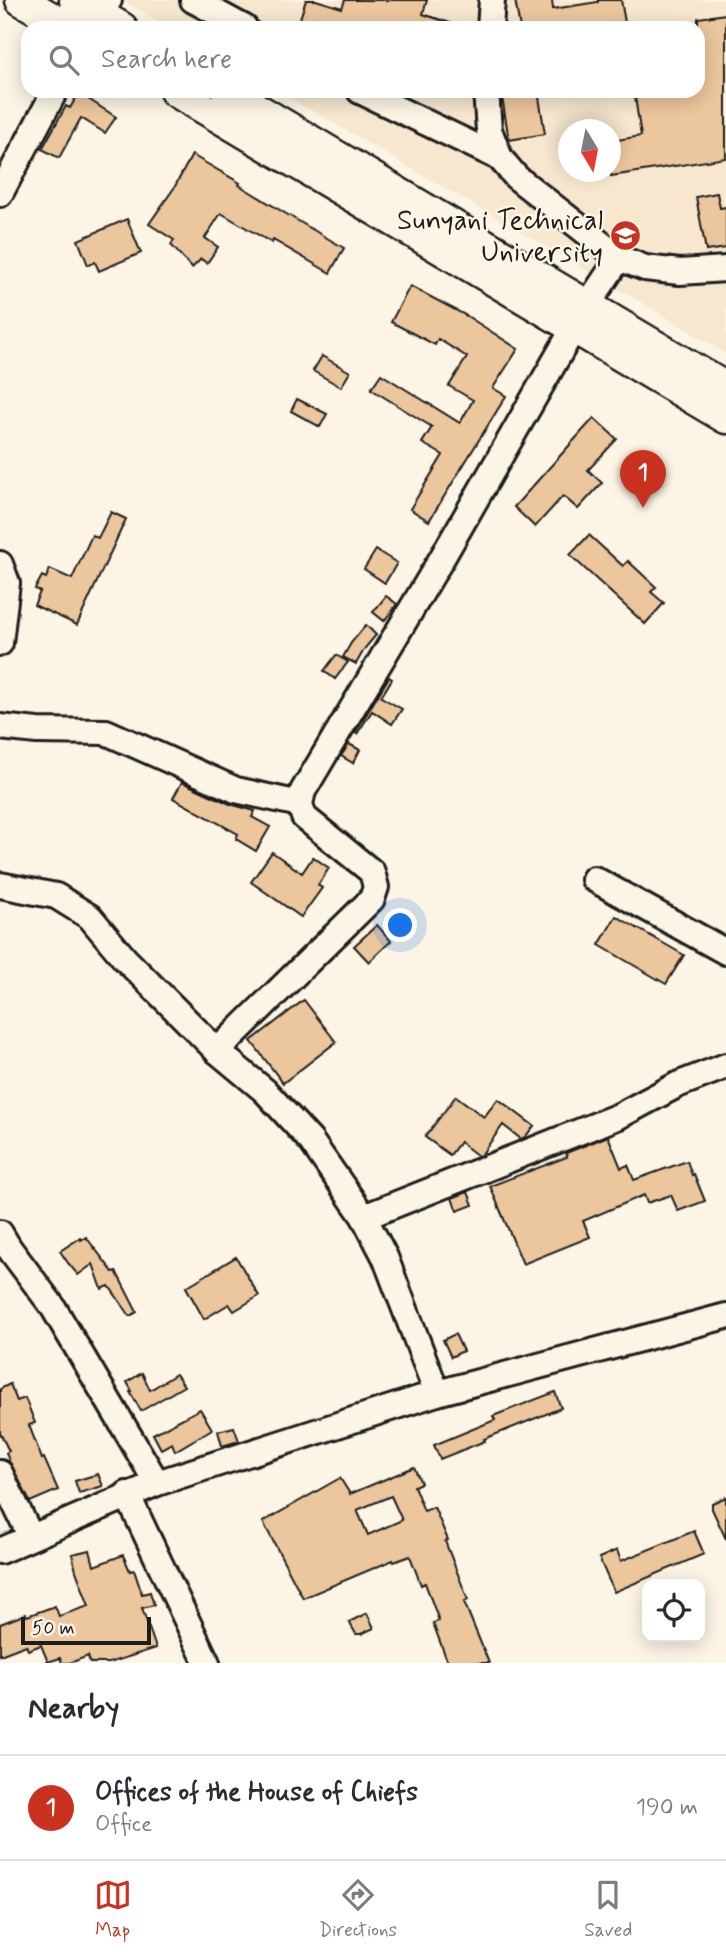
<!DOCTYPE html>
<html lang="en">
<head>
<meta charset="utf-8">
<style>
	:root { --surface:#fff; --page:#f2f2f3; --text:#2b2b33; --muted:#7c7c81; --line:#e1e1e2; --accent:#c8321e }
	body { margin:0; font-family:Mynerve,sans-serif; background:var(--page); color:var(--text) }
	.controls { position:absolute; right:21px; bottom:21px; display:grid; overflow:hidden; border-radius:14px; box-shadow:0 4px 18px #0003 }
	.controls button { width:63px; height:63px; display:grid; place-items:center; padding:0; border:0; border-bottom:2px solid var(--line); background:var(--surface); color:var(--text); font:35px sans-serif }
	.compass { position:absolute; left:558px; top:119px; width:63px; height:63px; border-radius:50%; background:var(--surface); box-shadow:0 4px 18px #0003; rotate:170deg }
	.scale { position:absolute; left:21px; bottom:18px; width:130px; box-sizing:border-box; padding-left:7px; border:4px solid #1c1c1c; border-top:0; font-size:19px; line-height:24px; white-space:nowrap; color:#1c1c1c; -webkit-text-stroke:5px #fcf5e5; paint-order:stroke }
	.you { position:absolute; left:401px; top:926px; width:24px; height:24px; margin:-18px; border:5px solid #fff; border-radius:50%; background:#1a73e8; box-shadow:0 0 0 10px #1a73e833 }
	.badge { display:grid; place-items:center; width:46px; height:46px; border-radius:50%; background:var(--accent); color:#fff; font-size:23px; font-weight:700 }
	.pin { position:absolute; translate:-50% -58px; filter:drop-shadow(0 2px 4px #0008) }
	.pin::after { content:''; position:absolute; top:37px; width:24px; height:21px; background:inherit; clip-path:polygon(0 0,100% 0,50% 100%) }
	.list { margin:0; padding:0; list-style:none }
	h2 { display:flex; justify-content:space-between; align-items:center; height:91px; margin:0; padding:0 28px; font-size:30px }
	h2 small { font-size:23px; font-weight:400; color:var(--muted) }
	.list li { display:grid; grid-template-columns:46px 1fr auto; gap:21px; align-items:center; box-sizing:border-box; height:105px; padding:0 28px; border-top:2px solid var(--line) }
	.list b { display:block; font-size:26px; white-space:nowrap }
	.list p { margin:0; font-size:23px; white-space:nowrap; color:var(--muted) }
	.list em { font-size:23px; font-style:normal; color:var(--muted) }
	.icon { flex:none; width:38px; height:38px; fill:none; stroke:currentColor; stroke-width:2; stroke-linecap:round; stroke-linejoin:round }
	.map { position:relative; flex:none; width:726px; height:1663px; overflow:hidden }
	.search { position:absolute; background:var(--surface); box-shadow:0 4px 18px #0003; left:21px; right:21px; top:21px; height:77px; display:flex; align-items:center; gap:18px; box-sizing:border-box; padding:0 24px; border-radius:21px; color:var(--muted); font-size:26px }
	.sheet { height:196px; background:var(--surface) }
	nav { display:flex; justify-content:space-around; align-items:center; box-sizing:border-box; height:98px; border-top:2px solid var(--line); background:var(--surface); font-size:19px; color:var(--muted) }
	nav a { display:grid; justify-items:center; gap:4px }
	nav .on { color:var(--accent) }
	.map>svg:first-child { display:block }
	.built { fill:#f7e7cf; fill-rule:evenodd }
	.building { fill:#ecc69c; stroke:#1c1c1c; stroke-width:2; fill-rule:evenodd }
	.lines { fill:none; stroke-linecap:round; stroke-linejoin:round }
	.minor-casing { stroke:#1c1c1c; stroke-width:30 }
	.major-casing { stroke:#1c1c1c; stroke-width:35 }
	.minor { stroke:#fcf5e5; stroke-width:24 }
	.major { stroke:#fcf5e5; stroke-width:30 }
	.labels { text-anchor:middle; stroke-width:5; stroke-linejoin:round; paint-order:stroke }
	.poi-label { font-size:28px; fill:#1c1c1c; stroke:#fcf5e5; text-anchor:end }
</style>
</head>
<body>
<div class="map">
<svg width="726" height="1663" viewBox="0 0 726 1663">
	<rect width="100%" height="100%" fill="#fcf5e5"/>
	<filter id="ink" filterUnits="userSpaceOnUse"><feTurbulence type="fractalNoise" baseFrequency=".0143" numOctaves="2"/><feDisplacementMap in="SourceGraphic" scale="14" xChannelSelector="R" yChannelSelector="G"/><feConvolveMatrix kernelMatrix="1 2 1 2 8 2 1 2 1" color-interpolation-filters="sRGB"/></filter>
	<g filter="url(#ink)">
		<!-- built -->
		<path class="built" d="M122,0H726V354L636,299L278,91H698V28H170ZM568,130H610V172H568Z"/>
		<!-- building -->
		<g class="building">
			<polygon points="306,0 316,0 342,8 345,0 427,0 423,14 456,25 455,28 297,28"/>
			<polygon points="515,0 552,0 553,9 598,2 598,0 621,0 626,28 520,28"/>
			<polygon points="726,14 726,158 611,176 611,141 641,136 635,97 671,91 698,91 698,18"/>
			<polygon points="501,91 538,91 545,134 509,140"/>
			<polygon points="79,93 116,117 105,133 81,118 59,158 42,149 66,106 70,108"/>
			<polygon points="192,155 240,183 239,185 288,215 344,248 330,273 273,240 272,243 221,213 205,238 218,247 207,263 201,259 192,268 171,245 174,240 149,224 174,188"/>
			<polygon points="717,193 720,208 726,207 726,248 706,251 696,197"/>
			<polygon points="127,219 141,253 99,271 95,262 88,265 78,240"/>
			<polygon points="410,286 467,316 518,349 493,388 506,396 429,521 410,509 443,455 422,443 432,427 371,389 381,374 460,423 473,400 449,386 467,357 438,339 435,345 391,322"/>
			<polygon points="322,356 350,372 341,387 313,371"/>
			<polygon points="297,399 327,414 320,427 291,411"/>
			<polygon points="594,418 617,439 588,470 602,483 578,509 563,496 535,527 514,507"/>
			<polygon points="111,512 126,519 77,625 34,605 40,592 35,589 42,576 46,578 50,569 72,579 92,535 98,538"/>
			<polygon points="589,535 623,566 628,561 656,587 651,592 664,603 645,624 570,555"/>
			<polygon points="376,550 397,563 385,583 364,569"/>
			<polygon points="386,596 397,604 384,621 373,612"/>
			<polygon points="366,625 376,635 365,648 356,664 343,657 351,643"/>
			<polygon points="336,655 348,662 335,679 324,671"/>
			<polygon points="389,677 392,679 381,697 402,709 392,724 372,711 357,734 355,733"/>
			<polygon points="349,744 360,750 353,763 341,756"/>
			<polygon points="182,782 230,804 255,811 252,817 270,827 256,851 236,839 238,834 173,798"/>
			<polygon points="272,852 302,873 313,857 329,868 318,885 322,888 301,917 251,882"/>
			<polygon points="616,916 684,955 666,984 599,945"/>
			<polygon points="377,925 391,941 369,962 354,946"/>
			<polygon points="304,1000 336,1042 283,1083 251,1041"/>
			<polygon points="456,1096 484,1117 498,1099 534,1126 525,1137 521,1139 503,1125 481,1155 478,1156 460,1142 450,1155 425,1137"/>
			<polygon points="608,1136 621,1168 628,1165 634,1180 687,1161 692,1175 694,1174 705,1201 678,1211 671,1195 647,1203 644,1195 583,1221 590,1237 523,1264 490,1186 567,1157 566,1153"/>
			<polygon points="468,1192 473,1205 457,1211 452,1198"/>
			<polygon points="86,1237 113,1272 116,1271 137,1312 130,1316 109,1286 102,1289 93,1264 78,1275 68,1263 60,1251 80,1238 81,1240"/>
			<polygon points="236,1257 259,1296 234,1311 229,1304 204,1319 186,1287"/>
			<polygon points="455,1334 463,1351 451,1357 443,1340"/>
			<polygon points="142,1373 150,1390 176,1374 184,1386 141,1411 130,1392 132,1391 127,1382"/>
			<polygon points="10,1384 17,1401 25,1398 35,1423 29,1425 42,1459 44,1458 58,1490 30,1502 10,1463 6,1453 9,1451 0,1433 0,1389"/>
			<polygon points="555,1392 561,1408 484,1439 485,1441 440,1459 434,1445 495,1420 493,1416"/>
			<polygon points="200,1409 212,1429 175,1451 172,1443 161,1449 153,1434"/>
			<polygon points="234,1427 239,1441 222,1446 218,1431"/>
			<path d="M414,1467L421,1483L414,1486L424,1511L434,1507L448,1540L445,1541L468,1600L464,1602L489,1663H448L433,1623L439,1621L425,1583L421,1585L410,1556L394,1562L393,1560L303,1598L263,1522L340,1478L350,1494ZM391,1496L402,1520L368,1535L357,1510Z"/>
			<polygon points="98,1474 103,1486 79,1493 75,1481"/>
			<polygon points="726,1497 726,1539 712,1509 712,1503"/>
			<polygon points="694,1531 704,1554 614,1592 599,1558 617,1550 621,1561"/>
			<polygon points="90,1550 94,1566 123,1555 130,1571 134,1570 142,1594 150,1592 154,1605 142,1608 156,1648 109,1663 90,1663 88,1656 70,1663 62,1663 60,1658 48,1662 41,1645 28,1650 26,1645 0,1655 0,1624 26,1614 27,1616 55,1606 59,1616 89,1606 76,1571 72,1554"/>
			<polygon points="367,1613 374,1628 361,1634 356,1634 349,1622"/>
		</g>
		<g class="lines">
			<defs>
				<g id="minor">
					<polyline points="193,0 245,28"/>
					<polyline points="91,28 109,0"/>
					<polyline points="490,28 492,0"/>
					<polyline points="360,91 500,158"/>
					<polyline points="486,91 489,130 500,158 516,177 619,258 587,306"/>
					<polyline points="0,194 55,91"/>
					<polyline points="619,258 645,268 680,272 726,269"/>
					<polyline points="0,564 7,583 0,643"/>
					<polyline points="0,727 37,731 106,732 236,790 300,804"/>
					<polyline points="594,879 726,952"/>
					<polyline points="0,885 56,896 90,917 125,959 217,1051 265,1091 311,1141 364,1217 385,1257 437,1393"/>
					<polyline points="217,1051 372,899 376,887 372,872 304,817 300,804 303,791 442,558 574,328"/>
					<polyline points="364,1217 619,1116 677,1085 726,1066"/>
					<polyline points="0,1233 9,1248 53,1307 157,1483"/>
					<polyline points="0,1473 31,1537"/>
					<polyline points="127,1494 207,1663"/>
					<polyline points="0,1551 157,1483 437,1393 726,1316"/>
				</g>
				<g id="major">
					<polyline points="21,0 69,28"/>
					<polyline points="75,0 122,28"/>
					<polyline points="175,91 726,418"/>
					<polyline points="227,91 726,388"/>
				</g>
			</defs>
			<!-- minor casing -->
			<use href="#minor" class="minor-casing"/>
			<!-- major casing -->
			<use href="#major" class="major-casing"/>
			<!-- minor -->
			<use href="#minor" class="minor"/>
			<!-- major -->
			<use href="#major" class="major"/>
		</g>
	</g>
	<!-- icons -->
	<defs>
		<symbol id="university-disc" viewBox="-11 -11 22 22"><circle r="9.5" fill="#c8321e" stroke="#fcf5e5"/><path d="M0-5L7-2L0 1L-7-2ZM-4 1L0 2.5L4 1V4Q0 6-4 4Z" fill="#fff"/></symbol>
	</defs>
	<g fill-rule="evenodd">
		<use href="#university-disc" x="608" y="218" width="35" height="35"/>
	</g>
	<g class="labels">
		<!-- poi labels -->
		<g class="poi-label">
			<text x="603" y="229">Sunyani Technical<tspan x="603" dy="32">University</tspan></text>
		</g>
	</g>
</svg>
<div class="controls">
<button><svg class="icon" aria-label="locate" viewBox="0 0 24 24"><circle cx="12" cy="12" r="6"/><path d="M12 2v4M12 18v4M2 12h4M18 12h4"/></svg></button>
</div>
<svg class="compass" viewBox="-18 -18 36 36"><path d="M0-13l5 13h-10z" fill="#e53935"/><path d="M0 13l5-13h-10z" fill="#7c7c81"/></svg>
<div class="scale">50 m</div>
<div class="you"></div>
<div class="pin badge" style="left:643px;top:508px">1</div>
<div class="search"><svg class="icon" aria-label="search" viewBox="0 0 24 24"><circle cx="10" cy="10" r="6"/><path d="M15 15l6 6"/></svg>Search here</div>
</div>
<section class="sheet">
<h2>Nearby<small></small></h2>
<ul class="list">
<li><span class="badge">1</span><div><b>Offices of the House of Chiefs</b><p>Office</p></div><em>190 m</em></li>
</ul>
</section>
<nav>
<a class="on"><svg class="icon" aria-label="map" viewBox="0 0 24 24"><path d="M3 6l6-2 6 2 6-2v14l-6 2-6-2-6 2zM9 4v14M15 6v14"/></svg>Map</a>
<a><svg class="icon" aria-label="directions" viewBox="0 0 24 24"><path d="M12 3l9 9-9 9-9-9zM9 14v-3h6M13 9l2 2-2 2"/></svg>Directions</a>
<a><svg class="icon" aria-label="saved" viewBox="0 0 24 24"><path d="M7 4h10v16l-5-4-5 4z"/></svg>Saved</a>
</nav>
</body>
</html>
